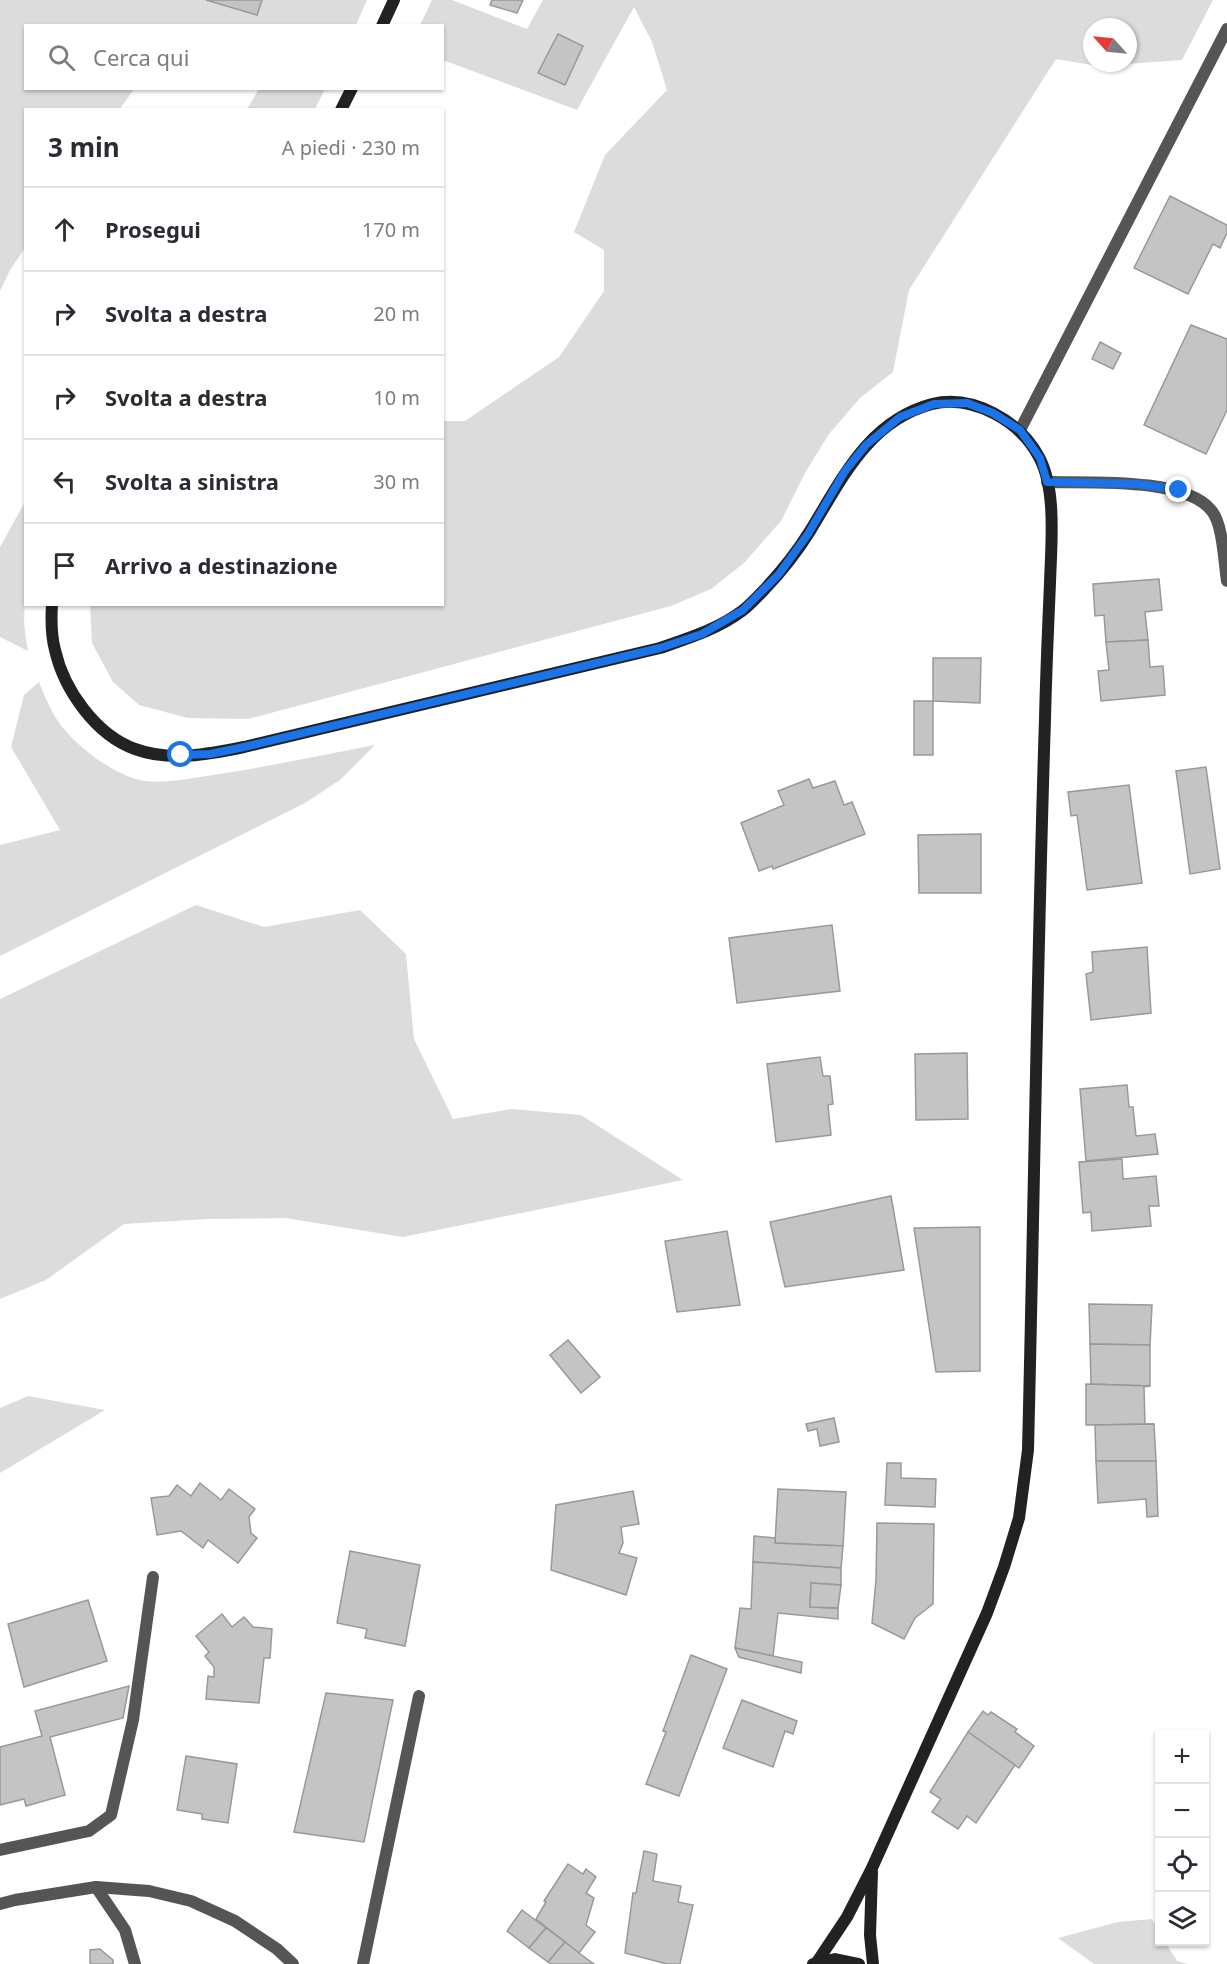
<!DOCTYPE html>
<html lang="it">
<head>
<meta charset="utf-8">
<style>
	:root { --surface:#fff; --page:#f7f7f7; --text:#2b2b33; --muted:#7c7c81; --line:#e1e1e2 }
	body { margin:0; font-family:"Noto Sans",sans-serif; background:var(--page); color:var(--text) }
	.controls { position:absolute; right:18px; bottom:18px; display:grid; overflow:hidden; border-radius:0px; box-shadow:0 2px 4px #0004 }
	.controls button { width:54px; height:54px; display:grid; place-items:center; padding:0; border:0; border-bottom:2px solid var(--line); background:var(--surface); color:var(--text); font:30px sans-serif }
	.compass { position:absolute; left:1083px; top:18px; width:54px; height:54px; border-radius:50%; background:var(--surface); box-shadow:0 2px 4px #0004; rotate:297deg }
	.stop { position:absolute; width:18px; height:18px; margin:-14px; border:4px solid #1a73e8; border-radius:50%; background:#fff }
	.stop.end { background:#1a73e8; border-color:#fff; box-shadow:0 2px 6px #0008 }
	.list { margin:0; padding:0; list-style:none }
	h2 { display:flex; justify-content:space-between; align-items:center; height:78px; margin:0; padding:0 24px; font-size:26px }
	h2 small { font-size:20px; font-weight:400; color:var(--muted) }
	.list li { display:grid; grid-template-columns:39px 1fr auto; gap:18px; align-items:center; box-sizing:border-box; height:84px; padding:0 24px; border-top:2px solid var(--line) }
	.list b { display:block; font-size:22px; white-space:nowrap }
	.list em { font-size:20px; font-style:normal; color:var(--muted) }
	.icon { flex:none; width:33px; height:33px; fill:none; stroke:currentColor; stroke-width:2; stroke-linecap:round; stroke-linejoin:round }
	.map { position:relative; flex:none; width:1227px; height:1964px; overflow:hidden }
	.search { position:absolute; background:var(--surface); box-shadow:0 2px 4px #0004; left:24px; top:24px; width:420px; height:66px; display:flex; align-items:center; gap:15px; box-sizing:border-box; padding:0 21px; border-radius:0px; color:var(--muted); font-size:22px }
	.panel { position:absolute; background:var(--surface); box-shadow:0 2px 4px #0004; left:24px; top:108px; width:420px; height:498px; border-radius:0px }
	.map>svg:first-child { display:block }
	.green { fill:#dcdcdc; fill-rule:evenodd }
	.building { fill:#c4c4c4; stroke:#999; stroke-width:1.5 }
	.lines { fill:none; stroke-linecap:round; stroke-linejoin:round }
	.minor { stroke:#555; stroke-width:12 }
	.tertiary { stroke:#555; stroke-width:12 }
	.secondary { stroke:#222; stroke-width:12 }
	.route { stroke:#1a73e8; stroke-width:8 }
</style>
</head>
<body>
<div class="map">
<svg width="1227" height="1964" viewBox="0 0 1227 1964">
	<rect width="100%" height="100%" fill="#fff"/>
	<!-- green -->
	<g class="green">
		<polygon points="0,0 367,0 356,25 26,26 26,88 134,89 120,109 26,110 25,248 10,270 0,291"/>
		<path d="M432,0H452L527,29L543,0H1213L1182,60L1097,66L1056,59L909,290L893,372L860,398L829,434L805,473L781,521L744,563L711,589L671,606L248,719L188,718L139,705L113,682L92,643L90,605L442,604L443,421H465L559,357L604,291V250L574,232L605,155L667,90L652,42L634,7L577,110L443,60L442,26L420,25ZM1092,27H1128V63H1092Z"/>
		<polygon points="259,89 259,88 325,89 315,109 247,109"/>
		<path d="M25,502L26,602C22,618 25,635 28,651L0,637V547Z"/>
		<path d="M39,682C46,699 53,717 65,730C82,751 118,777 145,781C164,784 193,778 213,775C267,767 321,755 375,745L340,780L305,803L0,956V845L60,830L11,747L24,695Z"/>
		<polygon points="196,905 264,927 360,910 406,954 414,1039 453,1119 511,1109 581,1115 683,1180 403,1237 285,1218 208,1219 124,1224 46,1280 0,1299 0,999"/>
		<polygon points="28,1396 105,1410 0,1473 0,1408"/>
		<polygon points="1152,1919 1159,1931 1160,1942 1165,1942 1177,1961 1188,1964 1094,1964 1058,1938 1118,1922"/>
	</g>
	<!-- building -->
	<g class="building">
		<polygon points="206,0 262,0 257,15"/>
		<polygon points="492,0 523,0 517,13 490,5"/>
		<polygon points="558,34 583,46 565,85 538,73"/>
		<polygon points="1170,196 1227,225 1227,233 1220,248 1213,244 1188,294 1134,268"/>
		<polygon points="1191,325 1227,339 1227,410 1206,454 1144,425"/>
		<polygon points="1100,342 1121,353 1113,369 1092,359"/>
		<polygon points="1159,579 1162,610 1145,612 1148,640 1106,642 1104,615 1095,616 1093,584"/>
		<polygon points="1148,640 1150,667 1163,666 1165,695 1101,701 1098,671 1109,670 1106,642"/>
		<polygon points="933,658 981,658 980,703 933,701"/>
		<rect x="914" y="701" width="19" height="54"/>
		<polygon points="1206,767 1220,869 1190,874 1176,771"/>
		<polygon points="809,779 813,788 835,781 844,805 852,802 865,834 773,869 772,866 759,871 741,823 784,805 778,791"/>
		<polygon points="1129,785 1142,883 1087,890 1077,815 1071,816 1068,792"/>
		<polygon points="981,834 981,893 919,893 918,835"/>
		<polygon points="832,925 840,991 737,1003 729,938"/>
		<polygon points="1147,947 1151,1013 1091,1020 1086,974 1093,972 1092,952"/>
		<polygon points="967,1053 968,1119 916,1120 915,1054"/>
		<polygon points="820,1057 823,1076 830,1076 833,1104 828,1105 831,1135 776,1142 767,1064"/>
		<polygon points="1127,1085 1129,1107 1133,1107 1136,1136 1155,1134 1158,1154 1086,1161 1080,1089"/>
		<polygon points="1122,1159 1123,1179 1156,1176 1159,1206 1149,1206 1151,1226 1092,1231 1091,1212 1083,1213 1079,1162"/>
		<polygon points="891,1196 904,1270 785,1287 770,1222"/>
		<polygon points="980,1227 980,1371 936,1372 914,1228"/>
		<polygon points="727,1231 740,1305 677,1312 665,1241"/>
		<polygon points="1089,1304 1152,1305 1150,1345 1090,1344"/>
		<polygon points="568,1340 600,1377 581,1393 550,1355"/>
		<polygon points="1090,1344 1150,1345 1150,1386 1091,1384"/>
		<polygon points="1086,1384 1150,1386 1144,1387 1145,1424 1154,1424 1086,1425"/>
		<polygon points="834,1418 839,1442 820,1446 817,1429 808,1431 806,1424"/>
		<polygon points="1154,1424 1156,1461 1096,1461 1095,1425"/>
		<polygon points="1096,1461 1156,1461 1158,1516 1147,1517 1146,1499 1098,1503"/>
		<polygon points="887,1463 901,1463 901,1478 936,1479 935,1507 885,1505"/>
		<polygon points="200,1483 221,1500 229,1489 255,1509 249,1517 251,1533 257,1538 238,1563 208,1540 203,1548 181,1531 157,1535 151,1498 169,1496 177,1485 191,1496"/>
		<polygon points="778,1489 846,1492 843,1546 775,1543"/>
		<polygon points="633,1491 639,1524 621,1527 623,1543 619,1553 637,1558 626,1595 551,1570 556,1505"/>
		<polygon points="877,1523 934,1524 933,1604 915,1618 904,1639 872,1623 876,1580"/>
		<polygon points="754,1536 775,1538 775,1543 843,1546 841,1568 753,1562"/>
		<polygon points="350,1551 420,1565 405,1646 365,1638 367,1629 337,1623"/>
		<polygon points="753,1562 841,1568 841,1585 811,1583 810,1607 838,1608 838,1619 778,1613 773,1656 735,1648 740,1608 751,1609"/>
		<polygon points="811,1583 841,1585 838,1608 810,1607"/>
		<polygon points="88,1600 107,1661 24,1687 8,1624"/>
		<polygon points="222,1614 232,1627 244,1617 253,1627 272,1629 270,1658 264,1658 259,1703 206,1699 208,1676 214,1677 214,1667 205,1656 209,1652 196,1636"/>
		<polygon points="735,1648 802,1662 801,1673 739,1657"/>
		<polygon points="691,1655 727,1669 679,1796 646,1784 666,1732 663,1731"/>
		<polygon points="129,1686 123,1718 50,1737 65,1795 26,1806 24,1799 0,1805 0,1747 42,1736 35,1711"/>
		<polygon points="326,1693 393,1700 364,1842 294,1832"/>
		<polygon points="742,1700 797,1721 793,1734 785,1731 773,1767 723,1748"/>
		<polygon points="983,1711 988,1715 991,1712 1017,1729 1015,1732 1034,1746 1019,1768 968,1732"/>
		<polygon points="968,1732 1015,1765 976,1823 967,1816 958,1829 932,1812 941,1799 930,1792"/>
		<polygon points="186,1756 237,1764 228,1823 202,1819 202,1814 177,1810"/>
		<polygon points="644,1851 657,1854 653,1881 681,1886 678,1902 693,1905 680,1964 667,1964 625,1953 633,1893 636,1893"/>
		<polygon points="568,1864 583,1874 586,1869 596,1877 586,1893 594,1898 586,1925 595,1932 579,1953 536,1919 546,1902 544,1901"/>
		<polygon points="522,1910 546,1928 529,1948 507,1931"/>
		<polygon points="546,1928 565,1942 548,1962 529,1948"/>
		<polygon points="565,1942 579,1953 594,1964 551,1964 548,1962"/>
		<polygon points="100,1949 113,1960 113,1964 90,1964 90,1950"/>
	</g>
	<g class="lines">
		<!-- minor -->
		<g class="minor">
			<polyline points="1020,430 1227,29"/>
			<path d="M1047,482C1088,483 1184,477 1211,510C1223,523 1224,562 1227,581"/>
			<polyline points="0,1850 89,1831 111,1815 133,1720 153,1577"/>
			<polyline points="96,1887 125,1930 135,1964"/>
			<polyline points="363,1964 419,1696"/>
		</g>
		<!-- tertiary -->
		<polyline class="tertiary" points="0,1904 15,1900 96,1887 149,1891 191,1901 235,1921 277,1949 293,1964"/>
		<!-- secondary -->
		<g class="secondary">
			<polyline points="382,26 394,0"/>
			<polyline points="341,110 352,88"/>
			<path d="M52,604C51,620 51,635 55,650C64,690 96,735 135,749C170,762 210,754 244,747L660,648C689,638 718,629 742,611C750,605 757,597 764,590C781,572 797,552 810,531C842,479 868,421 932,404C973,394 1020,421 1039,457C1057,490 1051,546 1050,583C1048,629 1046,674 1045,719C1037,963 1034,1207 1028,1450L1019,1518L1004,1567L987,1613L872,1868L847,1917L817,1962"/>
			<polyline points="872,1872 870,1935 873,1964"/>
			<polyline points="813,1964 835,1959 859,1964"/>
		</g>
	</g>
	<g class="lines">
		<!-- route -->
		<polyline class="route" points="181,755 210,754 244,747 660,648 702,634 743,610 779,574 808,534 845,471 866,445 900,417 934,404 967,403 993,413 1020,430 1040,458 1047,482 1138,484 1179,490"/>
	</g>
</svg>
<div class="controls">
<button>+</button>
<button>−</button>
<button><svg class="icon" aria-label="locate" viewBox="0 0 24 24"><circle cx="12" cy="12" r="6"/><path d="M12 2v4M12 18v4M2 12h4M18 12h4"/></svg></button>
<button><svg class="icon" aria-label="layers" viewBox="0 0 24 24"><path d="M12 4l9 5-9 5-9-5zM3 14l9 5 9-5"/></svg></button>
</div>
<svg class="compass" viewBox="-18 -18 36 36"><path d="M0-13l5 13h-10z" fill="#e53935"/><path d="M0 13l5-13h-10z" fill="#7c7c81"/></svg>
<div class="stop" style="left:181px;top:755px"></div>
<div class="stop end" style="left:1179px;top:490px"></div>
<div class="search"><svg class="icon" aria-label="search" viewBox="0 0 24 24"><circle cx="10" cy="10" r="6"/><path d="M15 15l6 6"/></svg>Cerca qui</div>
<section class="panel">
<h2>3 min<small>A piedi · 230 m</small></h2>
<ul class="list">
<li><svg class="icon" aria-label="ahead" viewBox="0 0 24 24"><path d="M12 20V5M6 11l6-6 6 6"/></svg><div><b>Prosegui</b></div><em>170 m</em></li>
<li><svg class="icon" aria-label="right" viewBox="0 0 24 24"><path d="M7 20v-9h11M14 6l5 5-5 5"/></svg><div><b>Svolta a destra</b></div><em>20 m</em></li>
<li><svg class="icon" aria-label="right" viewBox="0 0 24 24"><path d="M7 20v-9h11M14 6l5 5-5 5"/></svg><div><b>Svolta a destra</b></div><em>10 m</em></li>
<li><svg class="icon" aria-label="left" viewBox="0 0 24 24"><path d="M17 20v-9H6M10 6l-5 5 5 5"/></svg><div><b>Svolta a sinistra</b></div><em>30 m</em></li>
<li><svg class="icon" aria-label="arrive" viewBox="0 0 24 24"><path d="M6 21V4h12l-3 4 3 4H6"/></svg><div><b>Arrivo a destinazione</b></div></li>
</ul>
</section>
</div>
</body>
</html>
